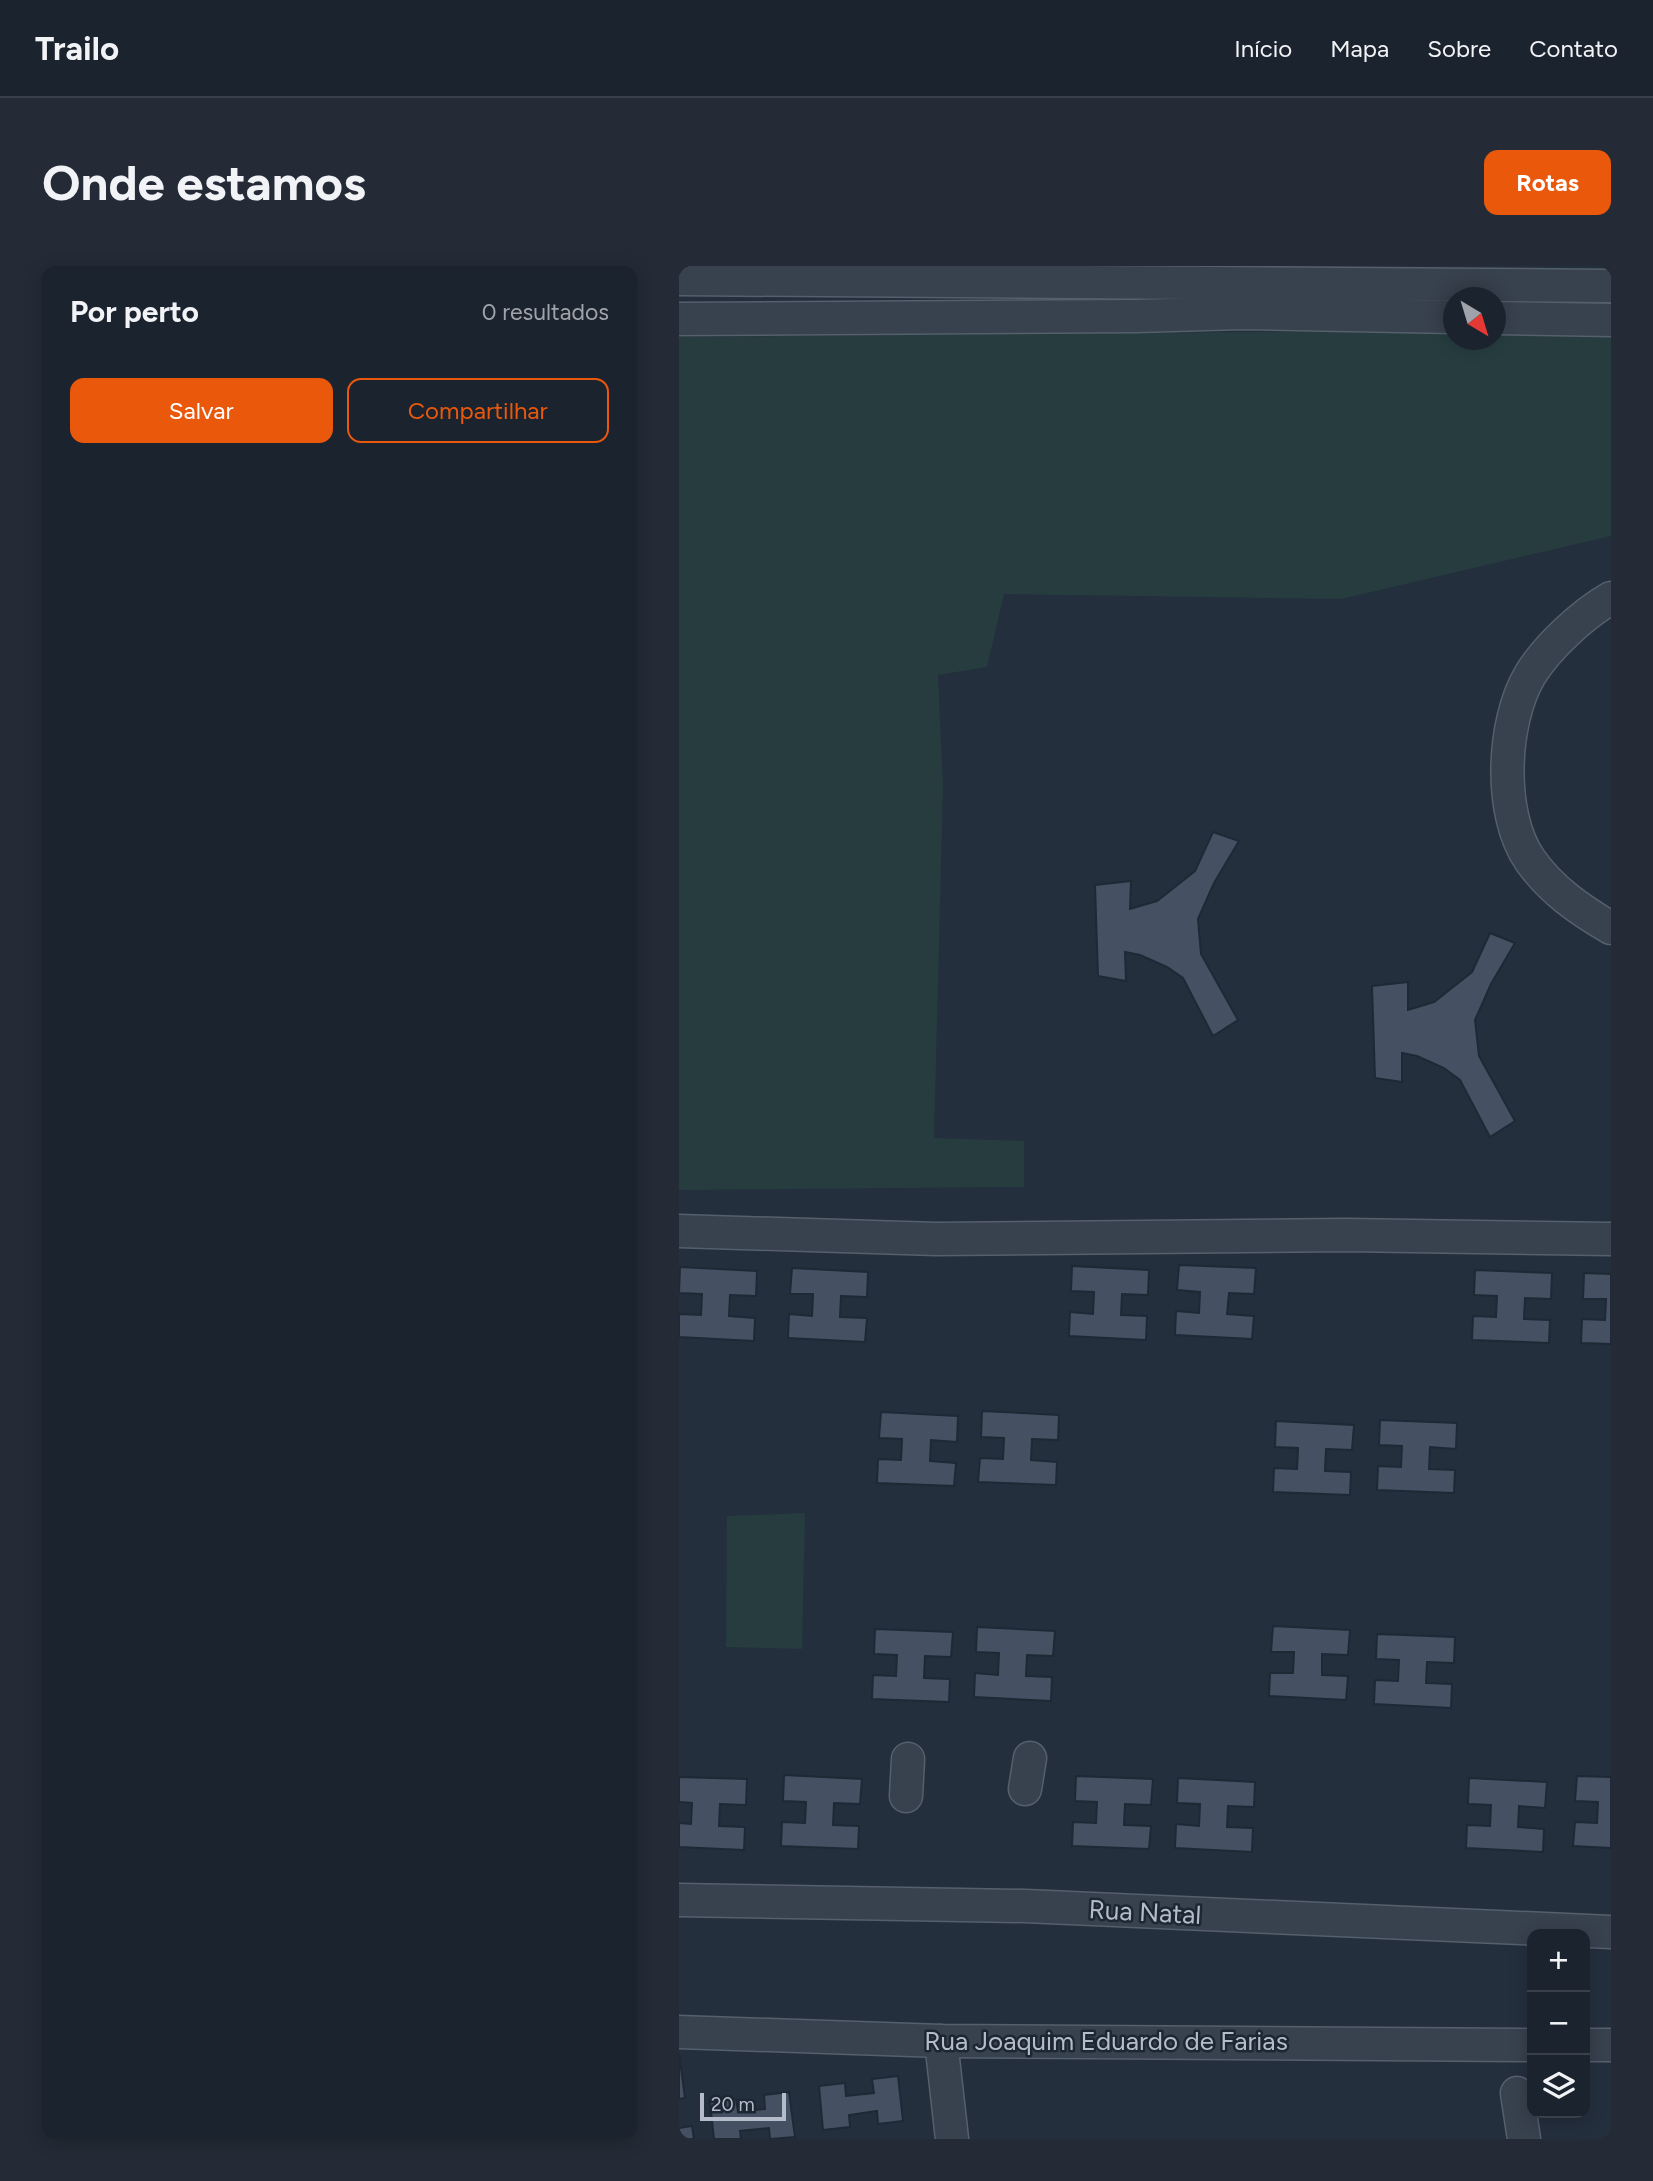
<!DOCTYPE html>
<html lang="pt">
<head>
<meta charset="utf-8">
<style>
	:root { --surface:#1b232e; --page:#242b36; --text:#f1f3f6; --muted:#a0a4aa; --line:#39404a; --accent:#ea580c }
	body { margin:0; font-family:Figtree,sans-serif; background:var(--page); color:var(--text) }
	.controls { position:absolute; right:21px; bottom:21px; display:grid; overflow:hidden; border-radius:14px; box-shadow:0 4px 18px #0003 }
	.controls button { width:63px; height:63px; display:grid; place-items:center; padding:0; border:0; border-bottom:2px solid var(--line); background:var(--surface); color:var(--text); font:35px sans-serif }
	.compass { position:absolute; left:764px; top:21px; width:63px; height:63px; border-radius:50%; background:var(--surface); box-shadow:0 4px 18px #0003; rotate:142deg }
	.scale { position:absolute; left:21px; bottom:18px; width:86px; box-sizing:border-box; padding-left:7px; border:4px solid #b4bcc9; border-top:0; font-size:19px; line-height:24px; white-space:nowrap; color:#b4bcc9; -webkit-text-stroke:5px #1d2633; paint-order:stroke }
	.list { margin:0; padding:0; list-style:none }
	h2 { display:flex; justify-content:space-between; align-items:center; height:91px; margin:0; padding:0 28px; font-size:30px }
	h2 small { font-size:23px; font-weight:400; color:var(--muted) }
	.actions { display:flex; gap:14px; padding:21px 28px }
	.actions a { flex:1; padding:16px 0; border:2px solid var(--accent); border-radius:14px; text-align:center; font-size:24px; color:var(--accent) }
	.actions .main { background:var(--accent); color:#fff }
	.icon { flex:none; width:38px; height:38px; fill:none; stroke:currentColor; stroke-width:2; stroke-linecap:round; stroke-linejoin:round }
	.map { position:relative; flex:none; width:932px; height:1873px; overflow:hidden; border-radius:14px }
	header { display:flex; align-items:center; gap:42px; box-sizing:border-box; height:98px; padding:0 35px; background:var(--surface); border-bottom:2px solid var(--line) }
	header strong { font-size:33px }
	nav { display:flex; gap:38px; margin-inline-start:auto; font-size:24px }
	.intro { display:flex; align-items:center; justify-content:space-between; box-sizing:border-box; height:168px; padding:0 42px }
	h1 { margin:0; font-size:49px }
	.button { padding:18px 32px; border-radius:14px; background:var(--accent); color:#fff; font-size:24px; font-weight:700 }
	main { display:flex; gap:42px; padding:0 42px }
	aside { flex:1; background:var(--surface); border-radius:14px; box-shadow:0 4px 18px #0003 }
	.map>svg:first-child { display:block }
	.green { fill:#263c3f }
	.building { fill:#455162; stroke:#1f2835; stroke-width:2 }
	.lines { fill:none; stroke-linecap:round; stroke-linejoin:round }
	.minor-casing { stroke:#565f6c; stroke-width:35 }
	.minor { stroke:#38414e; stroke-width:32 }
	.labels { text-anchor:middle; stroke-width:5; stroke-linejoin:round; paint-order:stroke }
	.street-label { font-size:26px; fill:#b4bcc9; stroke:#1d2633 }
</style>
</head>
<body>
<header>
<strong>Trailo</strong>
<nav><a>Início</a><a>Mapa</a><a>Sobre</a><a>Contato</a></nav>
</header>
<div class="intro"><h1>Onde estamos</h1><a class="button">Rotas</a></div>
<main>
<aside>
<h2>Por perto<small>0 resultados</small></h2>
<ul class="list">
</ul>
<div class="actions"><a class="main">Salvar</a><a>Compartilhar</a></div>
</aside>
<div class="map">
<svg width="932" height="1873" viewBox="0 0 932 1873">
	<rect width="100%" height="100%" fill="#242f3e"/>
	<!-- green -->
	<g class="green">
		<polygon points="932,63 932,270 662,333 325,328 308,401 259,409 264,520 255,872 345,875 345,921 0,924 0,71 774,64 774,74 816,74 817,64"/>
		<polygon points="126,1247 123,1383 47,1381 48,1250"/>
	</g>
	<!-- building -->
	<g class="building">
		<polygon points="534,566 560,575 535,617 519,653 522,688 559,754 534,770 504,712 488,701 461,689 446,686 447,715 419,710 416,619 452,615 451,643 478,635 516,605"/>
		<polygon points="811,667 836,677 812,718 796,754 800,790 836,855 811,871 781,814 765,802 738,790 723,787 723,816 696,812 693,720 729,716 729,744 755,736 793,706"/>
		<polygon points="500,999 577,1002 575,1028 550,1027 548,1048 575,1050 573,1073 496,1069 497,1045 520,1047 521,1026 498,1024"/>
		<polygon points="393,1000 470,1004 469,1029 443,1028 442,1049 468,1050 467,1074 390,1070 391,1046 414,1048 415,1026 392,1025"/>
		<polygon points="1,1001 78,1005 77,1030 51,1029 50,1050 76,1052 75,1075 0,1071 0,1048 22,1049 23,1028 0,1027"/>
		<polygon points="113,1002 189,1006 188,1031 162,1030 161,1051 188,1052 186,1076 109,1072 110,1048 133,1050 134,1028 111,1028"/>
		<polygon points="796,1004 873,1007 872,1033 846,1032 845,1053 871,1054 870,1077 793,1074 794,1050 817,1051 818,1030 795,1029"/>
		<polygon points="905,1007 932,1008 932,1078 902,1077 903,1053 926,1054 927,1033 904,1033"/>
		<polygon points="303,1145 380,1149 379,1174 353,1173 352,1194 378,1196 377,1219 299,1216 301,1192 324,1193 325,1172 302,1171"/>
		<polygon points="202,1146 279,1150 278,1176 252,1174 251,1195 277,1197 275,1220 198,1217 199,1193 222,1194 223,1173 200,1172"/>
		<polygon points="701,1154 778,1157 777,1183 751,1181 750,1203 776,1204 775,1227 698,1224 699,1200 722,1201 723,1180 700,1179"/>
		<polygon points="597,1155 675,1159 673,1184 647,1183 646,1205 672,1206 671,1229 594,1226 595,1202 618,1203 619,1182 596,1181"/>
		<polygon points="594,1360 671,1364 669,1389 643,1388 643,1409 669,1410 667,1434 590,1430 591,1407 614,1407 615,1386 592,1386"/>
		<polygon points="298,1361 376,1365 374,1390 348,1389 347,1410 373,1411 372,1435 295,1431 296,1407 319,1409 320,1387 297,1386"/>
		<polygon points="196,1363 274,1366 272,1391 246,1390 245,1412 271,1413 270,1436 193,1433 194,1409 217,1410 218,1389 195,1388"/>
		<polygon points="698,1368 776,1371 775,1397 748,1396 747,1417 773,1418 772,1442 695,1438 696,1414 719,1415 720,1394 697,1393"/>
		<polygon points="105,1509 183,1513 181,1538 155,1537 154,1559 180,1560 179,1583 102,1580 103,1556 126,1557 127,1536 104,1535"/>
		<polygon points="397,1510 474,1513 472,1539 446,1538 445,1559 472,1560 470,1583 393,1580 394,1556 417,1557 418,1536 396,1535"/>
		<polygon points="898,1510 932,1511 932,1582 894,1580 896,1556 918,1557 919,1536 896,1535"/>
		<polygon points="0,1511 68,1513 67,1539 41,1538 40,1560 66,1561 65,1584 0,1581 0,1557 12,1558 13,1537 0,1536"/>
		<polygon points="499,1512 576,1516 575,1541 549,1540 548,1561 574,1562 573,1586 496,1582 497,1558 520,1560 521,1538 498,1537"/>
		<polygon points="790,1512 868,1516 866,1542 840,1540 839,1561 865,1563 864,1586 787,1582 788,1559 811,1560 812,1539 789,1538"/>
		<polygon points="0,1787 6,1832 0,1833"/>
		<polygon points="219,1810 224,1855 199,1858 198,1845 170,1849 171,1861 144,1864 140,1820 166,1817 167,1830 195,1827 193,1813"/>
		<polygon points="110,1826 116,1871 91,1873 90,1862 61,1865 62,1873 35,1873 31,1836 57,1833 59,1846 86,1843 85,1829"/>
		<polygon points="13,1860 15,1873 0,1873 0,1862"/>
	</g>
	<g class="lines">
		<defs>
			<g id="minor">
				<polyline points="0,13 932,20"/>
				<polyline points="816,52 932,54"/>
				<polyline points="0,53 457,50 564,47 774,51"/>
				<path d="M932,332C904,348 868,381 851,409C823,456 819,548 851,594C872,624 901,644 932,662"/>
				<polyline points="0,965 257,973 667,969 932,973"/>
				<polyline points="346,1523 351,1492"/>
				<polyline points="227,1530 229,1493"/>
				<polyline points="0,1634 346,1640 932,1666"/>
				<polyline points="0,1766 262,1775 853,1779"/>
				<polyline points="262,1775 273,1873"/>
				<polyline points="906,1779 932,1779"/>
				<polyline points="838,1827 845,1873"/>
			</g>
		</defs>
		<!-- minor casing -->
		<use href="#minor" class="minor-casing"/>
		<!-- minor -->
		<use href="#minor" class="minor"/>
	</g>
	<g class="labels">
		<!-- street labels -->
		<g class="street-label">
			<text transform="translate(466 1646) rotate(3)" y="9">Rua Natal</text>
			<text x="427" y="1784">Rua Joaquim Eduardo de Farias</text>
		</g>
	</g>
</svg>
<div class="controls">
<button>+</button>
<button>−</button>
<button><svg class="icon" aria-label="layers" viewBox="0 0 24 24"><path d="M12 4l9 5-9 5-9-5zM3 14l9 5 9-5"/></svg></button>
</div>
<svg class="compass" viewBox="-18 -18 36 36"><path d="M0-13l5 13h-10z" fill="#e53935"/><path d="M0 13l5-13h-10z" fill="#a0a4aa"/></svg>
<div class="scale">20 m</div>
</div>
</main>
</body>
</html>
